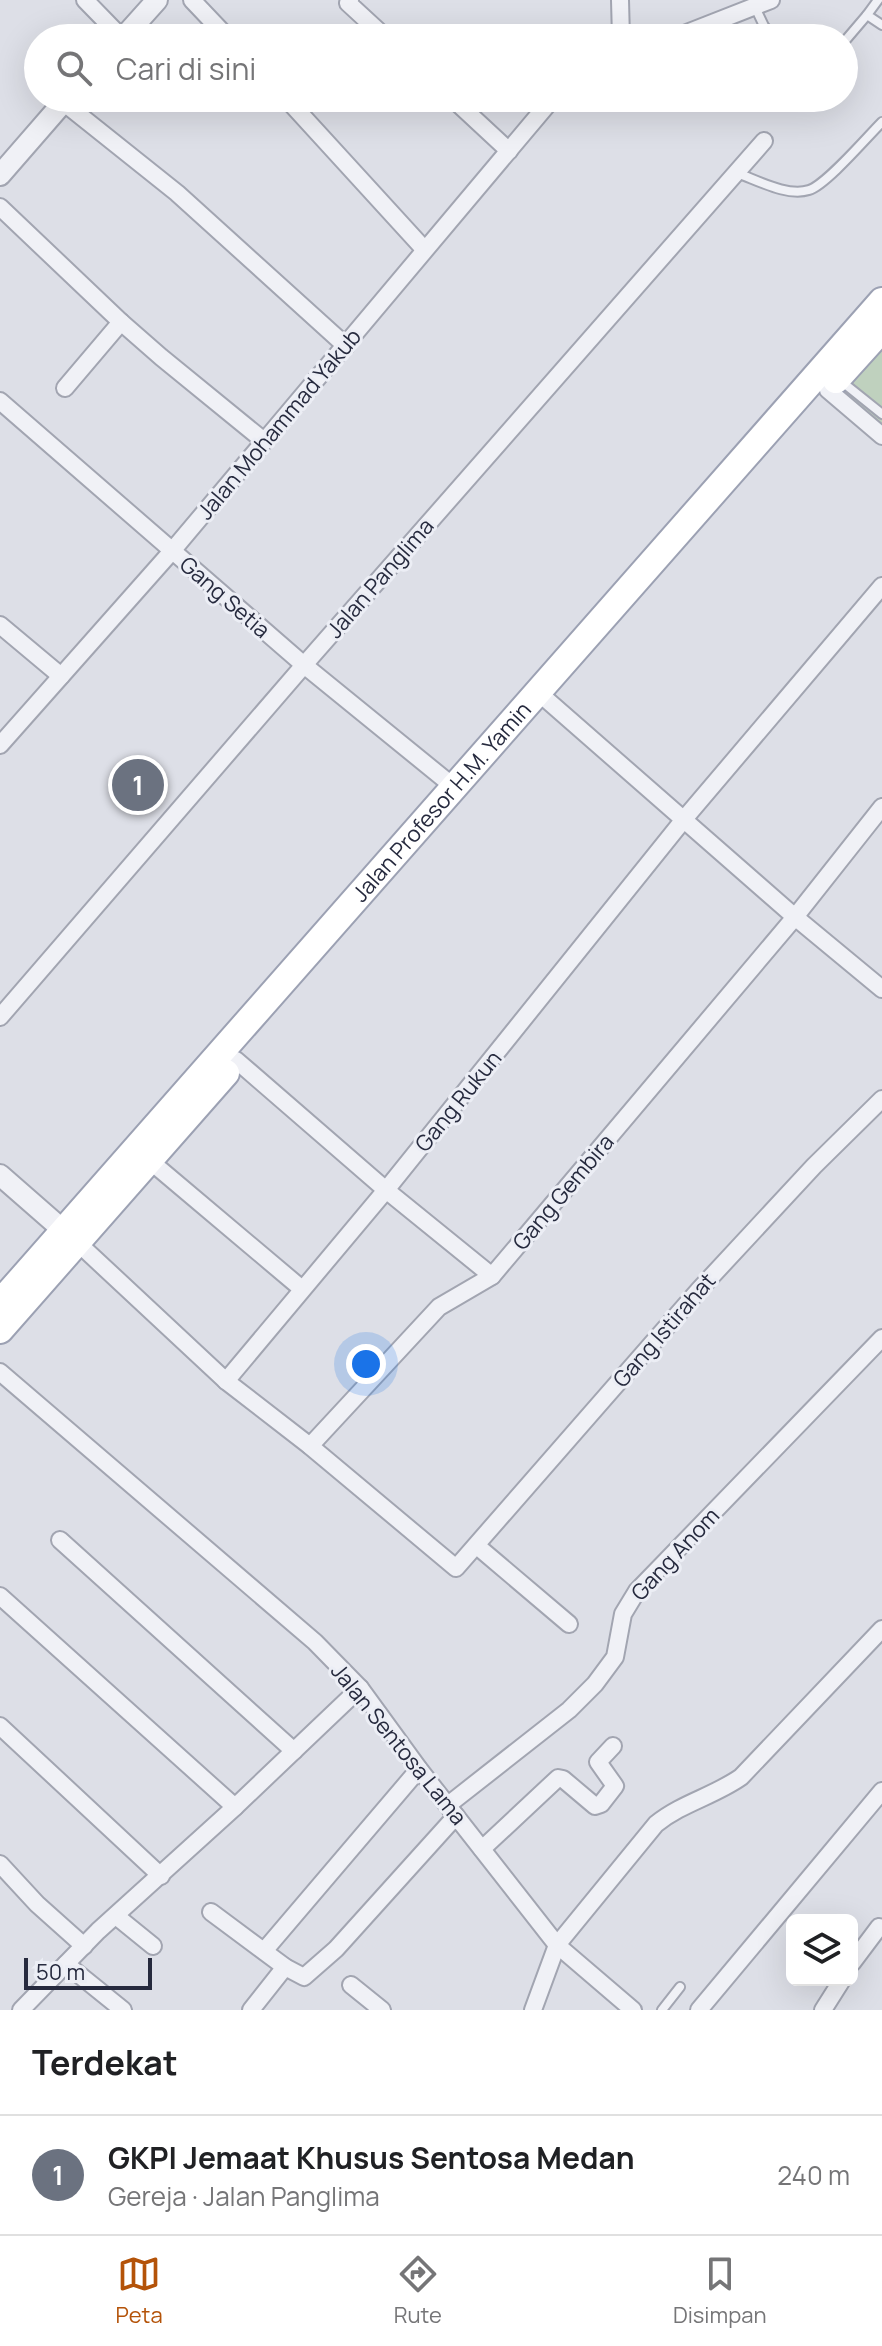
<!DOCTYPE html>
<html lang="id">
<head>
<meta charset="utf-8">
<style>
	:root { --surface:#fff; --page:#f2f2f2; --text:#202124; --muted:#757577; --line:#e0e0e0; --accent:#b45309 }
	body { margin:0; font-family:Manrope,sans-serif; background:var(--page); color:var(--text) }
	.controls { position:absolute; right:24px; bottom:24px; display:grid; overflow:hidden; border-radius:12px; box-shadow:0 8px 32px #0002 }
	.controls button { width:72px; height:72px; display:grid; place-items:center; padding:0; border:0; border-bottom:2px solid var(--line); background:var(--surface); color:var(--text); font:40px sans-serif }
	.scale { position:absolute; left:24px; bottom:20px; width:128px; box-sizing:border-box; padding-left:8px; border:4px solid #262a3e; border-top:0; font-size:22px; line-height:28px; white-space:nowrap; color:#262a3e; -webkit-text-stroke:6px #eceef5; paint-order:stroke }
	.you { position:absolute; left:366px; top:1364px; width:28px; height:28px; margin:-20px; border:6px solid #fff; border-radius:50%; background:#1a73e8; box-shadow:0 0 0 12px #1a73e833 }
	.badge { display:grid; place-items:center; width:52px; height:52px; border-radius:50%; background:var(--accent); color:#fff; font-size:26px; font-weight:700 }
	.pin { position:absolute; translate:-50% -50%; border:4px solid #fff; box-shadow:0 2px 8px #0006 }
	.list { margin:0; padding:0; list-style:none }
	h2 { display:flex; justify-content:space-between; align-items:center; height:104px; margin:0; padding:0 32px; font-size:34px }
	h2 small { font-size:26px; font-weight:400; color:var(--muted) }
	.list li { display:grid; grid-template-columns:52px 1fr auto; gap:24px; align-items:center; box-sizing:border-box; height:120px; padding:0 32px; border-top:2px solid var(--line) }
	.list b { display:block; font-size:30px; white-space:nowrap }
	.list p { margin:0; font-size:26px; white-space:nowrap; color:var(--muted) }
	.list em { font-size:26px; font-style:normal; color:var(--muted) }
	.icon { flex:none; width:44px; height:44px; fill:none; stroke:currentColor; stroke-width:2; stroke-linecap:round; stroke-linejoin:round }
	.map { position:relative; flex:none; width:882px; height:2010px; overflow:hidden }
	.search { position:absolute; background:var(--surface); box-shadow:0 8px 32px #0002; left:24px; right:24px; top:24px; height:88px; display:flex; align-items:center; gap:20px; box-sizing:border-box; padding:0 28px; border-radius:44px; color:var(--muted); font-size:30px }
	.sheet { height:224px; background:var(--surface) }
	nav { display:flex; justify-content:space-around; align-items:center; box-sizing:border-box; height:112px; border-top:2px solid var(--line); background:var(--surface); font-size:22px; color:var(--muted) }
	nav a { display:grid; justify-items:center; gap:4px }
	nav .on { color:var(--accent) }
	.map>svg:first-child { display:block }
	.green { fill:#bfd1be }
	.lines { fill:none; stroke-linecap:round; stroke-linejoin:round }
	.service-casing { stroke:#a2a5b1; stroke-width:12 }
	.minor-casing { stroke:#a2a5b1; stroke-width:20 }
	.tertiary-casing { stroke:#a2a5b1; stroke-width:24 }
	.primary-casing { stroke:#9ca1b3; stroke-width:30 }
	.service { stroke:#f0f1f6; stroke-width:8 }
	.minor { stroke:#f0f1f6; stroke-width:16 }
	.tertiary { stroke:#f0f1f6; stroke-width:20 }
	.primary { stroke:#fff; stroke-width:26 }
	.labels { text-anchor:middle; stroke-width:6; stroke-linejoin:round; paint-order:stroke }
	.street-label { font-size:22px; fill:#262a3e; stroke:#eceef5 }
</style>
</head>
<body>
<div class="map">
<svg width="882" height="2010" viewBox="0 0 882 2010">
	<rect width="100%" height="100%" fill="#dddfe7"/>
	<!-- green -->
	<polygon class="green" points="882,347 882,440 835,400"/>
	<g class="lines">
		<defs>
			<g id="service">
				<polyline points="878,0 867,15 882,25"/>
				<polyline points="755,7 764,26 775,38"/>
				<polyline points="844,42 867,15"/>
				<path d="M737,173C757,180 787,197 809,190C826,185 867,137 882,122"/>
				<polyline points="841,381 882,414"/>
				<polyline points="662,2010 680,1987"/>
			</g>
			<g id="minor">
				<polyline points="85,0 122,38"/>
				<polyline points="192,0 228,38"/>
				<polyline points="350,0 348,3 386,38"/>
				<polyline points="620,0 621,38"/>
				<polyline points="674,38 771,0"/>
				<polyline points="286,98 424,249"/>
				<polyline points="452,98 509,151"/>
				<polyline points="63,102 177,193 346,346"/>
				<polyline points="0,207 121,322"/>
				<polyline points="65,388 121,322 161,357 264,441"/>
				<polyline points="828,390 882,436"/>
				<polyline points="0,401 304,665 454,787"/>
				<polyline points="0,625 61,676"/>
				<polyline points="539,693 795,917 882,989"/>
				<polyline points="0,745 172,551 553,98"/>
				<polyline points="0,1017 304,665 764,141"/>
				<polyline points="236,1060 386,1190 492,1276"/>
				<polyline points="149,1160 302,1289"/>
				<polyline points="78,1243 226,1381 310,1446 456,1568 698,1291 814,1166 882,1099"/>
				<polyline points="0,1372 315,1642 360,1688 419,1769 557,1945 633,2010"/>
				<polyline points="226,1381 386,1190 685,818 882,586"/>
				<polyline points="310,1446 439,1307 492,1276 795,917 882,807"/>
				<polyline points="60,1540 294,1751"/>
				<polyline points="477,1546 569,1624"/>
				<polyline points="0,1596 235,1807"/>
				<polyline points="0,1726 161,1876"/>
				<polyline points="448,1805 569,1710 595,1684 615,1657 623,1614 637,1591 882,1338"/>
				<polyline points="482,1849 558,1778 563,1779 595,1806 601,1804 615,1786 598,1762 613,1746"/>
				<polyline points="0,1864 37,1904 84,1946"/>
				<polyline points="211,1912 285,1967 304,1977 336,1949 456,1816"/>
				<polyline points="116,1916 153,1946"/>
				<polyline points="264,1951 419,1769"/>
				<polyline points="852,1963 879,1927"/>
				<polyline points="66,1964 123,2010"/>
				<polyline points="351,1985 382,2010"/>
				<polyline points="21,2010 98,1931 235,1807 360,1688"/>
				<polyline points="251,2010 285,1967"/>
				<path d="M533,2010L557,1945L656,1824C682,1803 714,1796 741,1777L882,1629"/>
				<polyline points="699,2010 882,1791"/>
				<polyline points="823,2010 842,1980"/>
			</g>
			<g id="tertiary">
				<polyline points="123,38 157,0"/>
				<polyline points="0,175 67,98"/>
				<polyline points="0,1175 72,1238"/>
			</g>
			<g id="primary">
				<polyline points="836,380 882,329"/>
				<path id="s1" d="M0,1303L882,301"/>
				<polyline points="0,1330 226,1073"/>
			</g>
		</defs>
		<!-- service casing -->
		<use href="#service" class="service-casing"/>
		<!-- minor casing -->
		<use href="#minor" class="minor-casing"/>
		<!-- tertiary casing -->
		<use href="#tertiary" class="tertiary-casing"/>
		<!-- primary casing -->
		<use href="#primary" class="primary-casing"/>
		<!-- service -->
		<use href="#service" class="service"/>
		<!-- minor -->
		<use href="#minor" class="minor"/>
		<!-- tertiary -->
		<use href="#tertiary" class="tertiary"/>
		<!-- primary -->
		<use href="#primary" class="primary"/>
	</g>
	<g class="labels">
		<!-- street labels -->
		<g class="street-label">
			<text transform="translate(279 424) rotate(-50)" y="8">Jalan Mohammad Yakub</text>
			<text transform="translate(380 578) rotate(-49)" y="8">Jalan Panglima</text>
			<text transform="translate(225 597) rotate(41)" y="8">Gang Setia</text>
			<text dy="8" stroke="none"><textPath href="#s1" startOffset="668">Jalan Profesor H.M. Yamin</textPath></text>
			<text transform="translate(458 1101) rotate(-51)" y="8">Gang Rukun</text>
			<text transform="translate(563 1192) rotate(-50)" y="8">Gang Gembira</text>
			<text transform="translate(664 1330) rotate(-49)" y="8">Gang Istirahat</text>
			<text transform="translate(675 1554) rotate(-47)" y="8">Gang Anom</text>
			<text transform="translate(399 1744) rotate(51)" y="8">Jalan Sentosa Lama</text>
		</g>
	</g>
</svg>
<div class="controls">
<button><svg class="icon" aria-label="layers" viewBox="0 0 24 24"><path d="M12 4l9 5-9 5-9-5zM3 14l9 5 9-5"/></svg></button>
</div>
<div class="scale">50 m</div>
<div class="you"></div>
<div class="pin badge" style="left:138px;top:785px;background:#6b7280">1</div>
<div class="search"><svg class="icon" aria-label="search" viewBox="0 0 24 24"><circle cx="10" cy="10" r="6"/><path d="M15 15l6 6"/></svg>Cari di sini</div>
</div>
<section class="sheet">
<h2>Terdekat<small></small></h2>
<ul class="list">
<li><span class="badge" style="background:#6b7280">1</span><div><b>GKPI Jemaat Khusus Sentosa Medan</b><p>Gereja · Jalan Panglima</p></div><em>240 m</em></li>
</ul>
</section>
<nav>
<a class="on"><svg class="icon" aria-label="map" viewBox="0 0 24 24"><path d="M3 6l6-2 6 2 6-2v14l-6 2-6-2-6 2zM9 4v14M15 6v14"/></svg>Peta</a>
<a><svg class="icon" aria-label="directions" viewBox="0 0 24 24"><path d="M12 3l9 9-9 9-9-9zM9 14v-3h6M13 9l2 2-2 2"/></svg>Rute</a>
<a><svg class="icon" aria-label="saved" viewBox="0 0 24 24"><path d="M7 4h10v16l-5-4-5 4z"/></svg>Disimpan</a>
</nav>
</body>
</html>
